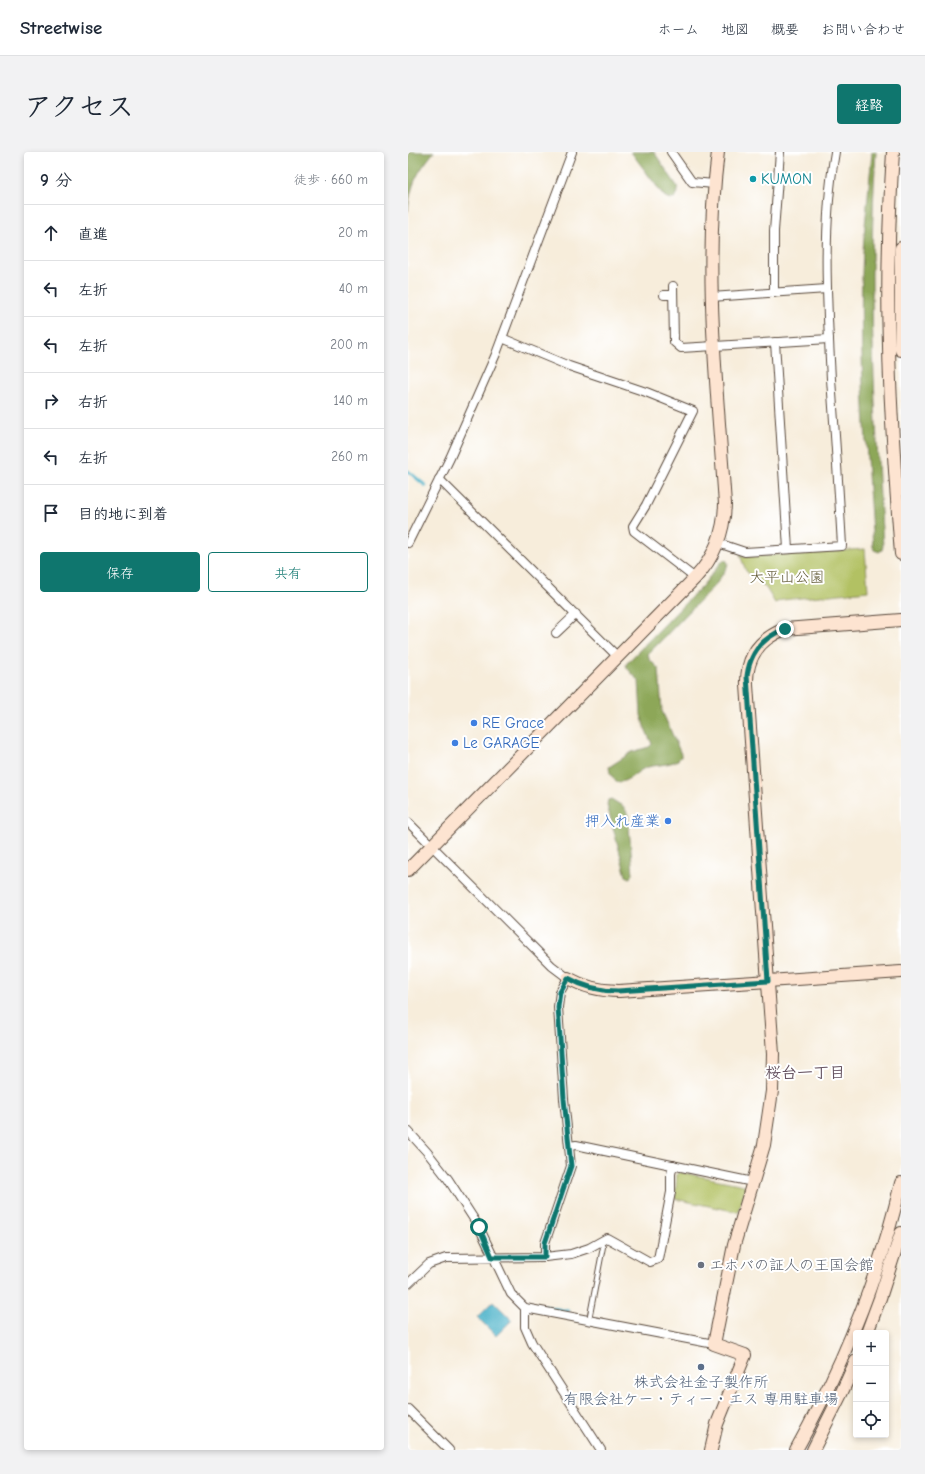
<!DOCTYPE html>
<html lang="ja">
<head>
<meta charset="utf-8">
<style>
	:root { --surface:#fff; --page:#f2f2f3; --text:#1f2937; --muted:#747a83; --line:#e0e1e3; --accent:#0f766e }
	body { margin:0; font-family:"Comic Neue","Klee One",sans-serif; background:var(--page); color:var(--text) }
	.controls { position:absolute; right:12px; bottom:12px; display:grid; overflow:hidden; border-radius:4px; box-shadow:0 2px 6px #0003 }
	.controls button { width:36px; height:36px; display:grid; place-items:center; padding:0; border:0; border-bottom:1px solid var(--line); background:var(--surface); color:var(--text); font:20px sans-serif }
	.stop { position:absolute; width:12px; height:12px; margin:-9px; border:3px solid #0f766e; border-radius:50%; background:#fff }
	.stop.end { background:#0f766e; border-color:#fff; box-shadow:0 1px 4px #0008 }
	.list { margin:0; padding:0; list-style:none }
	h2 { display:flex; justify-content:space-between; align-items:center; height:52px; margin:0; padding:0 16px; font-size:17px }
	h2 small { font-size:13px; font-weight:400; color:var(--muted) }
	.list li { display:grid; grid-template-columns:26px 1fr auto; gap:12px; align-items:center; box-sizing:border-box; height:56px; padding:0 16px; border-top:1px solid var(--line) }
	.list b { display:block; font-size:15px; white-space:nowrap }
	.list em { font-size:13px; font-style:normal; color:var(--muted) }
	.actions { display:flex; gap:8px; padding:12px 16px }
	.actions a { flex:1; padding:9px 0; border:1px solid var(--accent); border-radius:4px; text-align:center; font-size:14px; color:var(--accent) }
	.actions .main { background:var(--accent); color:#fff }
	.icon { flex:none; width:22px; height:22px; fill:none; stroke:currentColor; stroke-width:2; stroke-linecap:round; stroke-linejoin:round }
	.map { position:relative; flex:none; width:493px; height:1298px; overflow:hidden; border-radius:4px }
	header { display:flex; align-items:center; gap:24px; box-sizing:border-box; height:56px; padding:0 20px; background:var(--surface); border-bottom:1px solid var(--line) }
	header strong { font-size:19px }
	nav { display:flex; gap:22px; margin-inline-start:auto; font-size:14px }
	.intro { display:flex; align-items:center; justify-content:space-between; box-sizing:border-box; height:96px; padding:0 24px }
	h1 { margin:0; font-size:28px }
	.button { padding:10px 18px; border-radius:4px; background:var(--accent); color:#fff; font-size:14px; font-weight:700 }
	main { display:flex; gap:24px; padding:0 24px }
	aside { flex:1; background:var(--surface); border-radius:4px; box-shadow:0 2px 6px #0003 }
	.map>svg:first-child { display:block }
	.green { fill:#b2c163; stroke:#767640 }
	.forest { fill:#8da759; stroke:#64683c }
	.water { fill:#49b1c8; stroke:#426e73 }
	.lines { fill:none; stroke-linecap:round; stroke-linejoin:round }
	.stream { stroke:#49b1c8; stroke-width:3 }
	.lane-casing { stroke:#57473a; stroke-width:6 }
	.street-casing { stroke:#57473a; stroke-width:10 }
	.secondary-casing { stroke:#57473a; stroke-width:14 }
	.lane { stroke:#fff; stroke-width:4 }
	.street { stroke:#fff; stroke-width:8 }
	.secondary { stroke:#fde4d1; stroke-width:12 }
	.route { stroke:#0f766e; stroke-width:5 }
	.culture-dot { fill:#0f9aa8; stroke:#fff; stroke-width:1.5 }
	.shop-dot { fill:#3f7fe0; stroke:#fff; stroke-width:1.5 }
	.worship-dot { fill:#6b7280; stroke:#fff; stroke-width:1.5 }
	.service-dot { fill:#5c6f8a; stroke:#fff; stroke-width:1.5 }
	.labels { text-anchor:middle; stroke-width:4; stroke-linejoin:round; paint-order:stroke }
	.culture-label { font-size:15px; fill:#0d838f; stroke:#fff; text-anchor:start }
	.park-label { font-size:15px; fill:#5f5733; stroke:#fff }
	.shop-label { font-size:15px; fill:#366cbe; stroke:#fff; text-anchor:start }
	.worship-label { font-size:15px; fill:#5b616d; stroke:#fff; text-anchor:start }
	.service-label { font-size:15px; fill:#4e5e75; stroke:#fff }
	.neighbourhood-label { font-size:16px; font-weight:bold; fill:#665361; stroke:#fff }
</style>
</head>
<body>
<header>
<strong>Streetwise</strong>
<nav><a>ホーム</a><a>地図</a><a>概要</a><a>お問い合わせ</a></nav>
</header>
<div class="intro"><h1>アクセス</h1><a class="button">経路</a></div>
<main>
<aside>
<h2>9 分<small>徒歩 · 660 m</small></h2>
<ul class="list">
<li><svg class="icon" aria-label="ahead" viewBox="0 0 24 24"><path d="M12 20V5M6 11l6-6 6 6"/></svg><div><b>直進</b></div><em>20 m</em></li>
<li><svg class="icon" aria-label="left" viewBox="0 0 24 24"><path d="M17 20v-9H6M10 6l-5 5 5 5"/></svg><div><b>左折</b></div><em>40 m</em></li>
<li><svg class="icon" aria-label="left" viewBox="0 0 24 24"><path d="M17 20v-9H6M10 6l-5 5 5 5"/></svg><div><b>左折</b></div><em>200 m</em></li>
<li><svg class="icon" aria-label="right" viewBox="0 0 24 24"><path d="M7 20v-9h11M14 6l5 5-5 5"/></svg><div><b>右折</b></div><em>140 m</em></li>
<li><svg class="icon" aria-label="left" viewBox="0 0 24 24"><path d="M17 20v-9H6M10 6l-5 5 5 5"/></svg><div><b>左折</b></div><em>260 m</em></li>
<li><svg class="icon" aria-label="arrive" viewBox="0 0 24 24"><path d="M6 21V4h12l-3 4 3 4H6"/></svg><div><b>目的地に到着</b></div></li>
</ul>
<div class="actions"><a class="main">保存</a><a>共有</a></div>
</aside>
<div class="map">
<svg width="493" height="1298" viewBox="0 0 493 1298">
	<rect width="100%" height="100%" fill="#fff"/>
	<filter id="ink" filterUnits="userSpaceOnUse"><feTurbulence type="fractalNoise" baseFrequency=".025" numOctaves="2"/><feDisplacementMap in="SourceGraphic" scale="8" xChannelSelector="R" yChannelSelector="G"/><feConvolveMatrix kernelMatrix="1 2 1 2 8 2 1 2 1" color-interpolation-filters="sRGB"/></filter>
	<filter id="wash" filterUnits="userSpaceOnUse"><feTurbulence type="fractalNoise" baseFrequency=".012" numOctaves="4" result="noise"/><feDisplacementMap in="SourceGraphic" scale="16" xChannelSelector="R" yChannelSelector="G"/><feGaussianBlur stdDeviation="0.9" result="paint"/><feColorMatrix in="noise" values="0 0 0 0 0 0 0 0 0 0 0 0 0 0 0 0 0 1.4 0 .05"/><feComposite in="paint" operator="in"/></filter>
	<g filter="url(#wash)">
		<rect width="100%" height="100%" fill="#f7eddb"/>
		<!-- green -->
		<g class="green">
			<polygon points="457,397 460,439 374,448 367,451 358,436 338,419 332,403 336,405"/>
			<polygon points="271,1020 336,1033 338,1036 330,1060 267,1047 269,1022"/>
		</g>
		<!-- forest -->
		<g class="forest">
			<path d="M0,0H26C9,21 3,31 0,59Z"/>
			<polygon points="223,0 246,0 269,34 270,40 267,46 261,47 256,44"/>
			<path d="M464,0H468C459,132 467,263 475,394L474,398L471,400L466,398L465,395C459,304 451,212 454,121C455,81 461,40 464,0Z"/>
			<path d="M315,408H318L320,411L319,415L309,431L240,502L241,507L251,517L254,559L273,602V605C267,614 246,612 237,616C228,620 218,632 208,630L202,621L201,615L224,600L241,595L244,592L236,574L233,563L231,529L219,516L218,512L295,433Z"/>
			<polygon points="203,647 216,655 220,663 225,722 222,726 218,724 199,653 200,648"/>
		</g>
		<!-- water -->
		<polygon class="water" points="85,1149 104,1168 88,1184 69,1165"/>
		<g class="lines">
			<!-- stream -->
			<g class="stream">
				<polyline points="0,319 18,334"/>
				<polyline points="118,1151 160,1159"/>
			</g>
		</g>
	</g>
	<g filter="url(#ink)">
		<g class="lines">
			<defs>
				<polyline id="lane" points="181,1168 195,1095 192,1090"/>
				<g id="street">
					<polyline points="263,0 284,30 306,32"/>
					<polyline points="265,134 266,190 273,196 421,187"/>
					<polyline points="366,141 366,79 372,0"/>
					<polyline points="256,143 265,143"/>
					<polyline points="303,145 419,137"/>
					<polyline points="94,186 161,214 238,240 285,259 238,353 225,374 226,379 287,426"/>
					<polyline points="367,190 380,397"/>
					<polyline points="31,327 210,505"/>
					<polyline points="0,391 42,306 88,202 164,0"/>
					<path d="M310,391L337,400L434,394C431,338 427,283 423,227C419,152 414,75 427,0"/>
					<polyline points="148,481 168,462"/>
					<polyline points="0,670 144,814 160,826 152,840 150,855 156,947 163,1014 137,1091 137,1105"/>
					<polyline points="0,979 19,1000 40,1027 71,1075 103,1142 117,1156 306,1192"/>
					<polyline points="161,994 168,993 345,1030"/>
					<polyline points="0,1132 21,1112 38,1106 137,1105 163,1102 181,1096 199,1086 242,1110 250,1107 263,1040 263,1022 265,1013"/>
					<polyline points="117,1156 117,1175 124,1191 193,1298"/>
					<polyline points="0,1257 41,1298"/>
				</g>
				<g id="secondary">
					<path d="M485,0C481,64 479,129 481,194C482,263 488,333 493,402"/>
					<polyline points="493,96 493,198"/>
					<path d="M0,718L287,426C307,405 316,381 317,352C309,235 295,117 310,0"/>
					<path d="M160,826C176,835 192,839 211,839L493,820"/>
					<polyline points="459,1181 472,1146 493,1081"/>
					<path d="M303,1298L309,1272L337,1203L306,1192L326,1093L356,993L364,939L365,902L339,533C338,505 351,487 377,477L493,468"/>
					<path d="M388,1298C435,1213 471,1125 493,1031"/>
					<polyline points="405,1298 433,1242 448,1209"/>
				</g>
			</defs>
			<!-- lane casing -->
			<use href="#lane" class="lane-casing"/>
			<!-- street casing -->
			<use href="#street" class="street-casing"/>
			<!-- secondary casing -->
			<use href="#secondary" class="secondary-casing"/>
			<!-- lane -->
			<use href="#lane" class="lane"/>
			<!-- street -->
			<use href="#street" class="street"/>
			<!-- secondary -->
			<use href="#secondary" class="secondary"/>
		</g>
	</g>
	<g class="lines" filter="url(#ink)">
		<!-- route -->
		<path class="route" d="M71,1075L84,1105H137V1091L163,1014L156,947L150,855L152,840L160,826C176,835 192,839 210,839L360,829L339,524C342,500 355,485 377,477"/>
	</g>
	<!-- markers -->
	<circle class="culture-dot" cx="345" cy="27" r="4"/>
	<g class="shop-dot">
		<circle cx="66" cy="571" r="4"/>
		<circle cx="47" cy="591" r="4"/>
		<circle cx="260" cy="669" r="4"/>
	</g>
	<circle class="worship-dot" cx="293" cy="1113" r="4"/>
	<circle class="service-dot" cx="293" cy="1215" r="4"/>
	<g class="labels">
		<!-- culture labels -->
		<g class="culture-label">
			<text x="353" y="32">KUMON</text>
		</g>
		<!-- park labels -->
		<g class="park-label">
			<text x="379" y="430">大平山公園</text>
		</g>
		<!-- shop labels -->
		<g class="shop-label">
			<text x="74" y="576">RE Grace</text>
			<text x="55" y="596">Le GARAGE</text>
			<text x="252" y="674" text-anchor="end">押入れ産業</text>
		</g>
		<!-- worship labels -->
		<g class="worship-label">
			<text x="301" y="1118">エホバの証人の王国会館</text>
		</g>
		<!-- service labels -->
		<g class="service-label">
			<text x="293" y="1235">株式会社金子製作所<tspan x="293" dy="17">有限会社ケー・ティー・エス 専用駐車場</tspan></text>
		</g>
		<!-- neighbourhood labels -->
		<g class="neighbourhood-label">
			<text x="397" y="926">桜台一丁目</text>
		</g>
	</g>
</svg>
<div class="controls">
<button>+</button>
<button>−</button>
<button><svg class="icon" aria-label="locate" viewBox="0 0 24 24"><circle cx="12" cy="12" r="6"/><path d="M12 2v4M12 18v4M2 12h4M18 12h4"/></svg></button>
</div>
<div class="stop" style="left:71px;top:1075px"></div>
<div class="stop end" style="left:377px;top:477px"></div>
</div>
</main>
</body>
</html>
